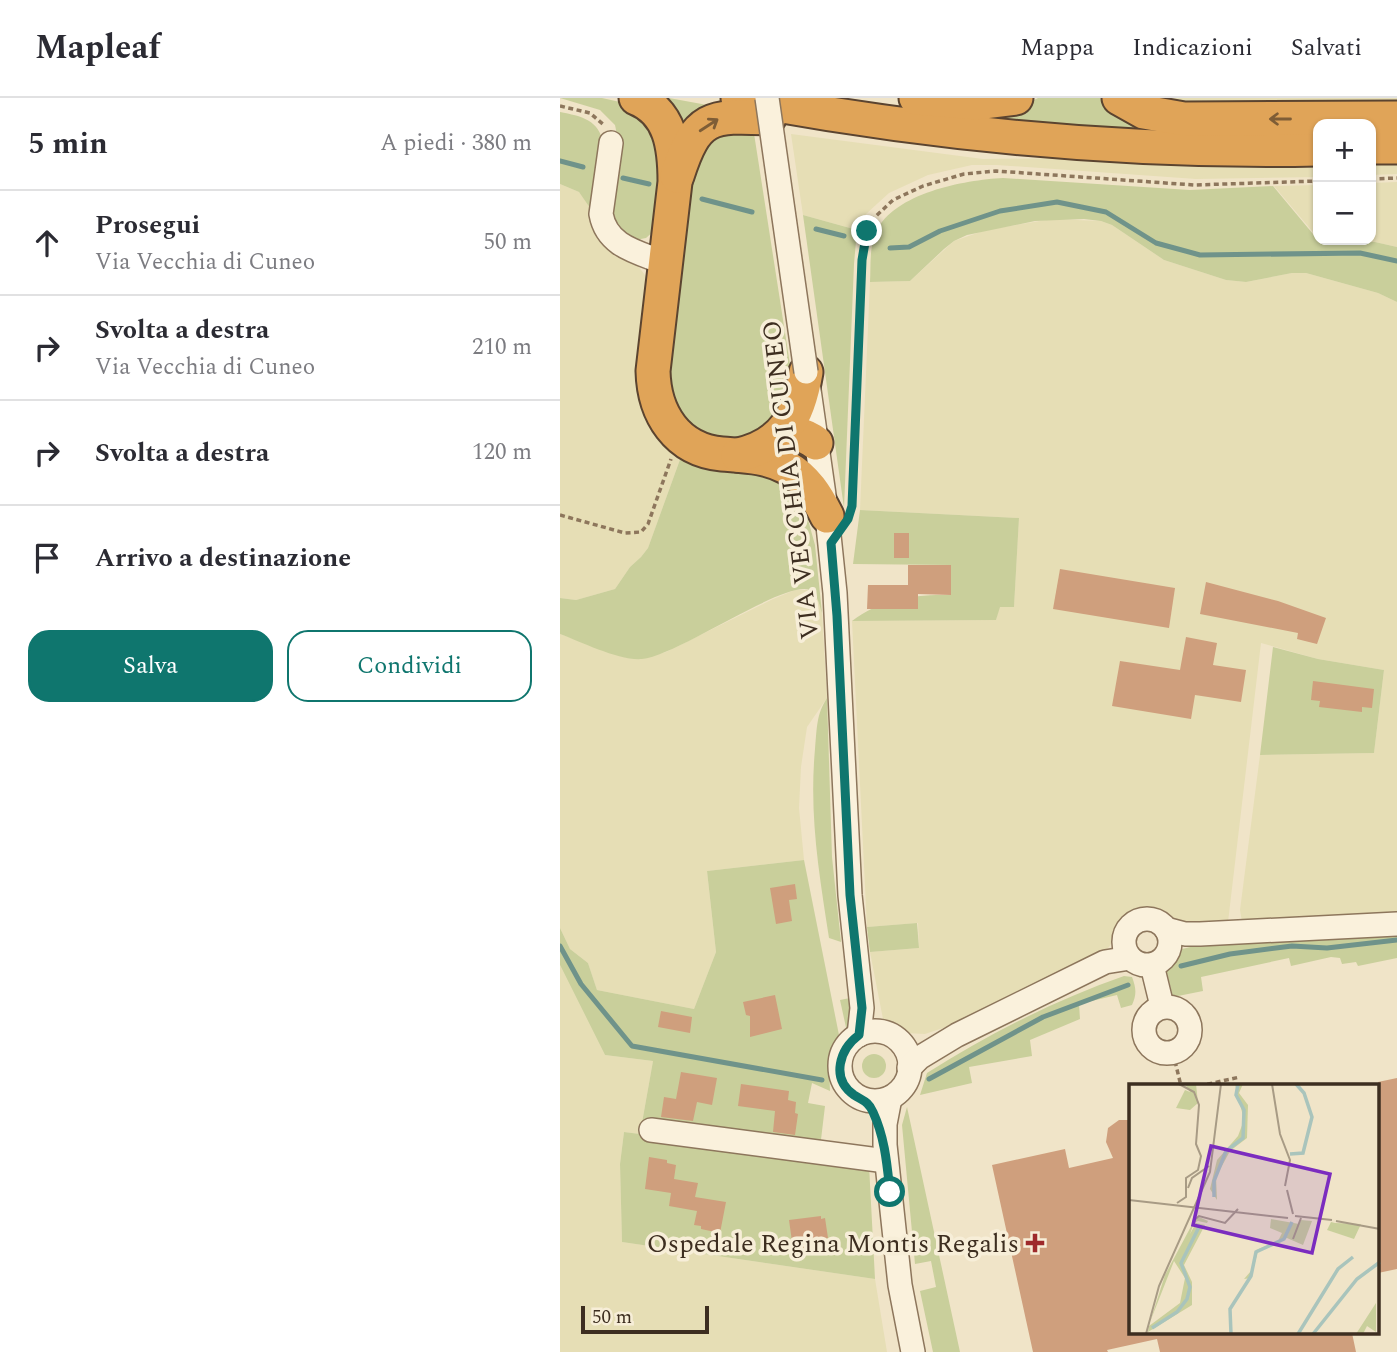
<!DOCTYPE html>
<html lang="it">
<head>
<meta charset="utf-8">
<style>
	:root { --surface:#fff; --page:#f2f2f3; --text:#2b2b33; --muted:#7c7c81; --line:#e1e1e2; --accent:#0f766e }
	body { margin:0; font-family:Spectral,serif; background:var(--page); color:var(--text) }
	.controls { position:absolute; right:21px; top:21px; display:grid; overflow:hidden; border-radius:14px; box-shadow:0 2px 5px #0004 }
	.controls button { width:63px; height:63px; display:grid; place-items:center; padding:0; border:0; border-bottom:2px solid var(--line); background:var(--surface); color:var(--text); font:35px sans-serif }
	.scale { position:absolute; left:21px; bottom:18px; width:128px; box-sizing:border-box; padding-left:7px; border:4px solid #3d2e20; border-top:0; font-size:19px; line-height:24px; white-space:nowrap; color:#3d2e20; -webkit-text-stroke:5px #f7eed8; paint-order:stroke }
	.stop { position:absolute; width:21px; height:21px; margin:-16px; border:5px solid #0f766e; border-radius:50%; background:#fff }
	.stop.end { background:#0f766e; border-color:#fff; box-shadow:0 2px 7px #0008 }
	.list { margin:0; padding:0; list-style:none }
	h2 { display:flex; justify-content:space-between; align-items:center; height:91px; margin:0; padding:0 28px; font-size:30px }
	h2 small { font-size:23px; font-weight:400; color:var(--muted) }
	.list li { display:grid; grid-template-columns:46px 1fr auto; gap:21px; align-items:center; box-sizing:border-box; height:105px; padding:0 28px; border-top:2px solid var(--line) }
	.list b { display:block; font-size:26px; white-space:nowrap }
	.list p { margin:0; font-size:23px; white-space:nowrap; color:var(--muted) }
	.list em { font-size:23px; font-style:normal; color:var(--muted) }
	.actions { display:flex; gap:14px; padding:21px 28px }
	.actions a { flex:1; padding:16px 0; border:2px solid var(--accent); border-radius:21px; text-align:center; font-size:24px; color:var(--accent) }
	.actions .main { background:var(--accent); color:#fff }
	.icon { flex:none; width:38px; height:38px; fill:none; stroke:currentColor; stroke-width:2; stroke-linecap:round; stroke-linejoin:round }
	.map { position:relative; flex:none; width:837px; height:1254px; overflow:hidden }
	header { display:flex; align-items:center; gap:42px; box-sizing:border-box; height:98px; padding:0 35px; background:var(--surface); border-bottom:2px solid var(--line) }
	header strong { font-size:33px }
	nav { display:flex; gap:38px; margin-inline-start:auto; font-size:24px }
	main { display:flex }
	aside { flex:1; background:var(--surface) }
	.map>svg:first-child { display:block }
	.farmland { fill:#e6deb5 }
	.green { fill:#c9cf9b }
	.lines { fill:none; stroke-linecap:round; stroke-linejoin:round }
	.stream { stroke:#6f938a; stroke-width:5 }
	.building { fill:#cf9f7d }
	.minor-casing { stroke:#8d765c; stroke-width:26 }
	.highway-casing { stroke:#5b4430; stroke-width:37 }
	.path { stroke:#8d765c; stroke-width:3.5; stroke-dasharray:5 3.5; stroke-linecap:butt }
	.minor { stroke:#faf1dc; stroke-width:23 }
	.highway { stroke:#e0a458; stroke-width:33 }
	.minor-bridge-casing { stroke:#8d765c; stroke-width:26; stroke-linecap:butt }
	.minor-bridge { stroke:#faf1dc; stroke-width:23 }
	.oneway { stroke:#7e5d36 }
	.route { stroke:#0f766e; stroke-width:9 }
	.poi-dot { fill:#9e2a2b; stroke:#f7eed8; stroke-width:2.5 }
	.labels { text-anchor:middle; stroke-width:7; stroke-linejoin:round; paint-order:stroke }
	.street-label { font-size:26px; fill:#3d2e20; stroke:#f7eed8 }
	.poi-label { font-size:26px; fill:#3d2e20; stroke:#f7eed8; text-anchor:end }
	.inset-river { fill:none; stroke:#a9c4bc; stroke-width:3.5 }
	.inset-road { fill:none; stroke:#a89b85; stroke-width:2 }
	.view { fill:#7b2cbf; fill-opacity:0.15; stroke:#7b2cbf; stroke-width:3.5 }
	.inset-edge { fill:none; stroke:#3d2e20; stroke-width:3.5 }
</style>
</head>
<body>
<header>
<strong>Mapleaf</strong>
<nav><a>Mappa</a><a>Indicazioni</a><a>Salvati</a></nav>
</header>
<main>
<aside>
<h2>5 min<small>A piedi · 380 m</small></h2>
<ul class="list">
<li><svg class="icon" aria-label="ahead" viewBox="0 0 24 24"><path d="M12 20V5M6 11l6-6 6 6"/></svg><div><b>Prosegui</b><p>Via Vecchia di Cuneo</p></div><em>50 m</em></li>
<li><svg class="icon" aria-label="right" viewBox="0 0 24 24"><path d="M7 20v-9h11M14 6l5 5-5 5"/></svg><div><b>Svolta a destra</b><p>Via Vecchia di Cuneo</p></div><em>210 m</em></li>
<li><svg class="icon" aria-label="right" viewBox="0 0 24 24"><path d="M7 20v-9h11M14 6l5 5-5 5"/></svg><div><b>Svolta a destra</b></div><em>120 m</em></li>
<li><svg class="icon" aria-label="arrive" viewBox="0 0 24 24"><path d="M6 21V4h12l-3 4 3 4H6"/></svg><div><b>Arrivo a destinazione</b></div></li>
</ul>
<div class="actions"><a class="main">Salva</a><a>Condividi</a></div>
</aside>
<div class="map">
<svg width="837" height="1254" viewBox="0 0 837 1254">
	<rect width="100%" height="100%" fill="#f0e4c8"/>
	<!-- farmland -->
	<g class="farmland">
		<polygon points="589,0 837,0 837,6 637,6"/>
		<polygon points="231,36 423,61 512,60 758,66 758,79 636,81 437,67 412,67 368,77 329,95 306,116 297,132 243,117"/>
		<polygon points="811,65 837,66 837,76 811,77"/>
		<polygon points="837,84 837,149 815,144 781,142 811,142 811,85"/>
		<polygon points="0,86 19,94 85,177 122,356 88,450 81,459 70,469 55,491 16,502 0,500"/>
		<polygon points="758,87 758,140 714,88"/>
		<polygon points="492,121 541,123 552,127 604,162 666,182 686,184 732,175 746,175 818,195 837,204 837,818 682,824 680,812 700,657 814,655 824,572 758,561 701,545 668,824 618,827 598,816 579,815 563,826 549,849 538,857 392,927 365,936 345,935 336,932 323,921 310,854 359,850 358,825 307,829 292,523 436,522 439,509 454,508 459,420 300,412 310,184 350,183 394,143 426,132"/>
		<polygon points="235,492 248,492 253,494 257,499 262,515 267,600 247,629 241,669 239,710 244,762 147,773 156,854 134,911 37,892 28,865 10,851 0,830 0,536 67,560 80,561 106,554 213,501"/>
		<polygon points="0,867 45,957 93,963 80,1036 64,1034 60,1066 62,1144 315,1181 327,1254 0,1254"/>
	</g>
	<!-- green -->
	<g class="green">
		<polygon points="0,0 42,0 69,6 102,44 95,132 86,140 70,143 51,126 58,42 55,27 40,12"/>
		<polygon points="98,0 109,0 158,9 128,32"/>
		<polygon points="478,0 540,0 544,4 596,32 401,19 468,5"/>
		<path d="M0,14C21,18 40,22 43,46L35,117L19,94L0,86Z"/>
		<polygon points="193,29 231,273 228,302 194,342 153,344 120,322 105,276 129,80 145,40"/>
		<path d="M443,80L630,92L713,88L758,142L815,144L837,149V204L818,195L746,175H732L686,184L666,182L604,162L552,127L541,123L524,121L475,123L407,137L394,143L384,151L350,183L310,184C311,168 309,149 316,134C334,95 404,82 443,80Z"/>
		<polygon points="243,117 297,132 294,166 284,410"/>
		<path d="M122,356L205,373L242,400L255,447L262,515C259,507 258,496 250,492C224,482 119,557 82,561C59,563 22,544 0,536V500L16,502L55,491L70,469L81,459L88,450Z"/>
		<path d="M300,412L459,420L454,509H440L436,522L292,523C320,501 355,496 390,497V467L293,466Z"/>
		<polygon points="713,549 758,561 824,572 814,655 700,657"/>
		<path d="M267,600L272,759L281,844L269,840C259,775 249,717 255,651C257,631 256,617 267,600Z"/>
		<path d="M244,762L280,942C270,959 269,974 270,993L252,985L248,1005L265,1008L260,1050L309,1067L315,1181L62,1144L60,1066L64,1034L80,1036L93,963L45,957L0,867V830L10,851L28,865L37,892L134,911L156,854L147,773Z"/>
		<polygon points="357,825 359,850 310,854 307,829"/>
		<polygon points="837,834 837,860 798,868 796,864 782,866 780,860 771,859 731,868 729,860 641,879 643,893 613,899 606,871 614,856 622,851 668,840"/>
		<path d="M564,878L572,879C576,890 577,896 572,907L561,910L557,897L519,906L520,921L470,942L472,958L409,969L412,985L360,997L367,975C429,936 495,902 564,878Z"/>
		<path d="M290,900C291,912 294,924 287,934L280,902Z"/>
		<circle cx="314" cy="968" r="12"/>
		<polygon points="347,1009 400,1254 373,1254 360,1193 376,1189 371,1163 355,1166 342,1027"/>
	</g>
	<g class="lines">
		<!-- stream -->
		<g class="stream">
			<polyline points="0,63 23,69"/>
			<polyline points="63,80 89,86"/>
			<polyline points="142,101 192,114"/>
			<polyline points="256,131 284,138"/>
			<polyline points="330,150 349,149 380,133 440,113 497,104 546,114 596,145 640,157 800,155 837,163"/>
			<polyline points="0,848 21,886 72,948 262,982"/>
			<polyline points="621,868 670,856 732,848 767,850 837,842"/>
			<polyline points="369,981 483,919 568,887"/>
		</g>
	</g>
	<!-- building -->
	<g class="building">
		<rect x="334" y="435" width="15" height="25"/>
		<polygon points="348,467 391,467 391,497 358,496 358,511 307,511 308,487 348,487"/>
		<polygon points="500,471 615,490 609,530 493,511"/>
		<polygon points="646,484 718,503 766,520 757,546 737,541 738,535 640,516"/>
		<polygon points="626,539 657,545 653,567 686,572 681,604 635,597 631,621 552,608 560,563 620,572"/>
		<polygon points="753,583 814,591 812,610 802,609 802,614 759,609 760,603 751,602"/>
		<polygon points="235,786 237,801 229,802 232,823 216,826 210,790"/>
		<polygon points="215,897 222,931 190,939 190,918 186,917 183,904"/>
		<polygon points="101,913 132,919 130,935 98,929"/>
		<polygon points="121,974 157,980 152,1007 137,1004 133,1023 101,1019 104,999 116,1001"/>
		<polygon points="837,980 837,1171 818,1175 818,984"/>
		<polygon points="181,986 229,993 228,1002 236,1004 235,1015 238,1016 235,1037 213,1034 215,1013 178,1008"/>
		<polygon points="559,1022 571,1022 571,1235 792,1235 796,1254 600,1254 597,1241 547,1252 548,1254 473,1254 432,1067 505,1051 509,1070 553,1060 546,1044 548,1030"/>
		<polygon points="89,1059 107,1062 107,1065 116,1067 114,1081 138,1085 135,1099 166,1104 160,1135 141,1131 141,1128 134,1127 137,1113 109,1108 111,1095 85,1091"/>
		<polygon points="261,1118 261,1121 265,1120 268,1140 265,1140 266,1153 234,1158 229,1122"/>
	</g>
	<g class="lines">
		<defs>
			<g id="minor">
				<path d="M51,45L41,116C47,149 78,154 105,165"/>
				<polyline points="248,285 267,418 275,495 290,797 302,910 299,937"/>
				<circle cx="587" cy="844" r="23"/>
				<polyline points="606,831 625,836 640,836 837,826"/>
				<polyline points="592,867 602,908"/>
				<circle cx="607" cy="932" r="23"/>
				<circle cx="315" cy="968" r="35"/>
				<polyline points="349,970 359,960 397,937 545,864 570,860"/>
				<polyline points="330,1000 325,1026 325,1047 340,1187 353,1254"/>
				<polyline points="91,1032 326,1063"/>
			</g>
			<g id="highway">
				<path d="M76,0C111,14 115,50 115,84L93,273C94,316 117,352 162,356C184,358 205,358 226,369C246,380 257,398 267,418"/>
				<path d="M178,0C370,36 564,55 758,51"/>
				<polyline points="356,0 417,5 456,0"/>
				<polyline points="559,0 584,14 624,21 837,20"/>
				<polyline points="811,49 837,49"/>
				<path d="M117,78C136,18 150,17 209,20"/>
				<path d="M219,337C234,334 244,336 256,345"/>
				<path d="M178,357C224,347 239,317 246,274"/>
			</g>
		</defs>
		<!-- minor casing -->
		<use href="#minor" class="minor-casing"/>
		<!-- highway casing -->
		<use href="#highway" class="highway-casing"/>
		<!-- path -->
		<g class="path">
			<polyline points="0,8 30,15 45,28"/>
			<polyline points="811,81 837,80"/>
			<polyline points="291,411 303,148 307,133 314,120 333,102 363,88 404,76 436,73 634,87 758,83"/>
			<polyline points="0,417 65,435 81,434 88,426 111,361"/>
			<polyline points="613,955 621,988"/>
			<polyline points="639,988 680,979"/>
		</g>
		<!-- minor -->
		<use href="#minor" class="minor"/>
		<!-- highway -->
		<use href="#highway" class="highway"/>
		<defs>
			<polyline id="minor-bridge" points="207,0 246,274"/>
		</defs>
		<!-- minor-bridge casing -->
		<use href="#minor-bridge" class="minor-bridge-casing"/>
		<!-- minor-bridge -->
		<use href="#minor-bridge" class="minor-bridge"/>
	</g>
	<!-- one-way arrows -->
	<defs><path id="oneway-shaft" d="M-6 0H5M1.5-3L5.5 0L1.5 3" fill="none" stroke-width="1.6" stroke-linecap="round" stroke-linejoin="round" transform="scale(1.75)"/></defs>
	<g class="oneway">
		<use href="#oneway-shaft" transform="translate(720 21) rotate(180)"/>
		<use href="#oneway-shaft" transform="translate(149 27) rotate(-33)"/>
	</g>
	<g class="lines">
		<!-- route -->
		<path class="route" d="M307,133L302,162L292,408L288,421L271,445L277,518L290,797L302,910L299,937C280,951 270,980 294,997C303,1003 308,1003 313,1014C325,1040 327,1066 330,1094"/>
	</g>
	<!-- markers -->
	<path class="poi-dot" d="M471.5 1134.5h7v7h7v7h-7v7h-7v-7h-7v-7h7z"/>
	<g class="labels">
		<!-- street labels -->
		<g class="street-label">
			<text transform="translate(230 382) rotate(-97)" y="9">VIA VECCHIA DI CUNEO</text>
		</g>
		<!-- poi labels -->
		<g class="poi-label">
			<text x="459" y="1154">Ospedale Regina Montis Regalis</text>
		</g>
	</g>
	<!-- overview -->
	<g transform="translate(569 986)">
		<rect width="250" height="250" fill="#f0e4c8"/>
		<path d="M56,0H67L69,19L61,26L47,24L56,6L61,8ZM106,0H114L110,9L119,21L118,54L101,67L87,93L88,116L81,105L88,76L109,52L115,36ZM70,133L79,137L78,139L69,137L65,139L61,150L67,139L76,141L55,181L63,198V221L19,248L20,242L51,219L56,194L45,177L21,238L36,191L66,135ZM142,135L170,140L172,136L183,137L174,161L158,154L129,167L122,194L115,195L122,187L127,166L149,157L153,149L141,144ZM202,138L206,139L232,140L225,155L198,146ZM247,219V248L238,242L234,250H227Z" fill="#c9cf9b"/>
		<path class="inset-river" d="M161,70L174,69L183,33L175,9L167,0M85,113V97L97,67L114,54L115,26L107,11L109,0M23,244L48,228L58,215L61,203L52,179L71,141M102,250L101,225L122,192L127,168L155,155L163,138M169,250L209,185L224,173M184,250L228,195L251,178"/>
		<path class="inset-road" d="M143,0L151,50L161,76L156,102M59,104L63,94L80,82M158,106L164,130M0,116L159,134M48,119L57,113V94L69,86L72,72L67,60L70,21L65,8L50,0M166,132L203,136M64,137L70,132L96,139L109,125M207,137L251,145M164,155L172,134M17,250L30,202L81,88L92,0"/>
		<path class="view" d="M82,62L201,90L183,169L64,141Z"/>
		<rect width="250" height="250" class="inset-edge"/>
	</g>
</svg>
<div class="controls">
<button>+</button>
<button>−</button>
</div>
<div class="scale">50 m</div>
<div class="stop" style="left:330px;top:1094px"></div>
<div class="stop end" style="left:307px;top:133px"></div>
</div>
</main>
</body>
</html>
